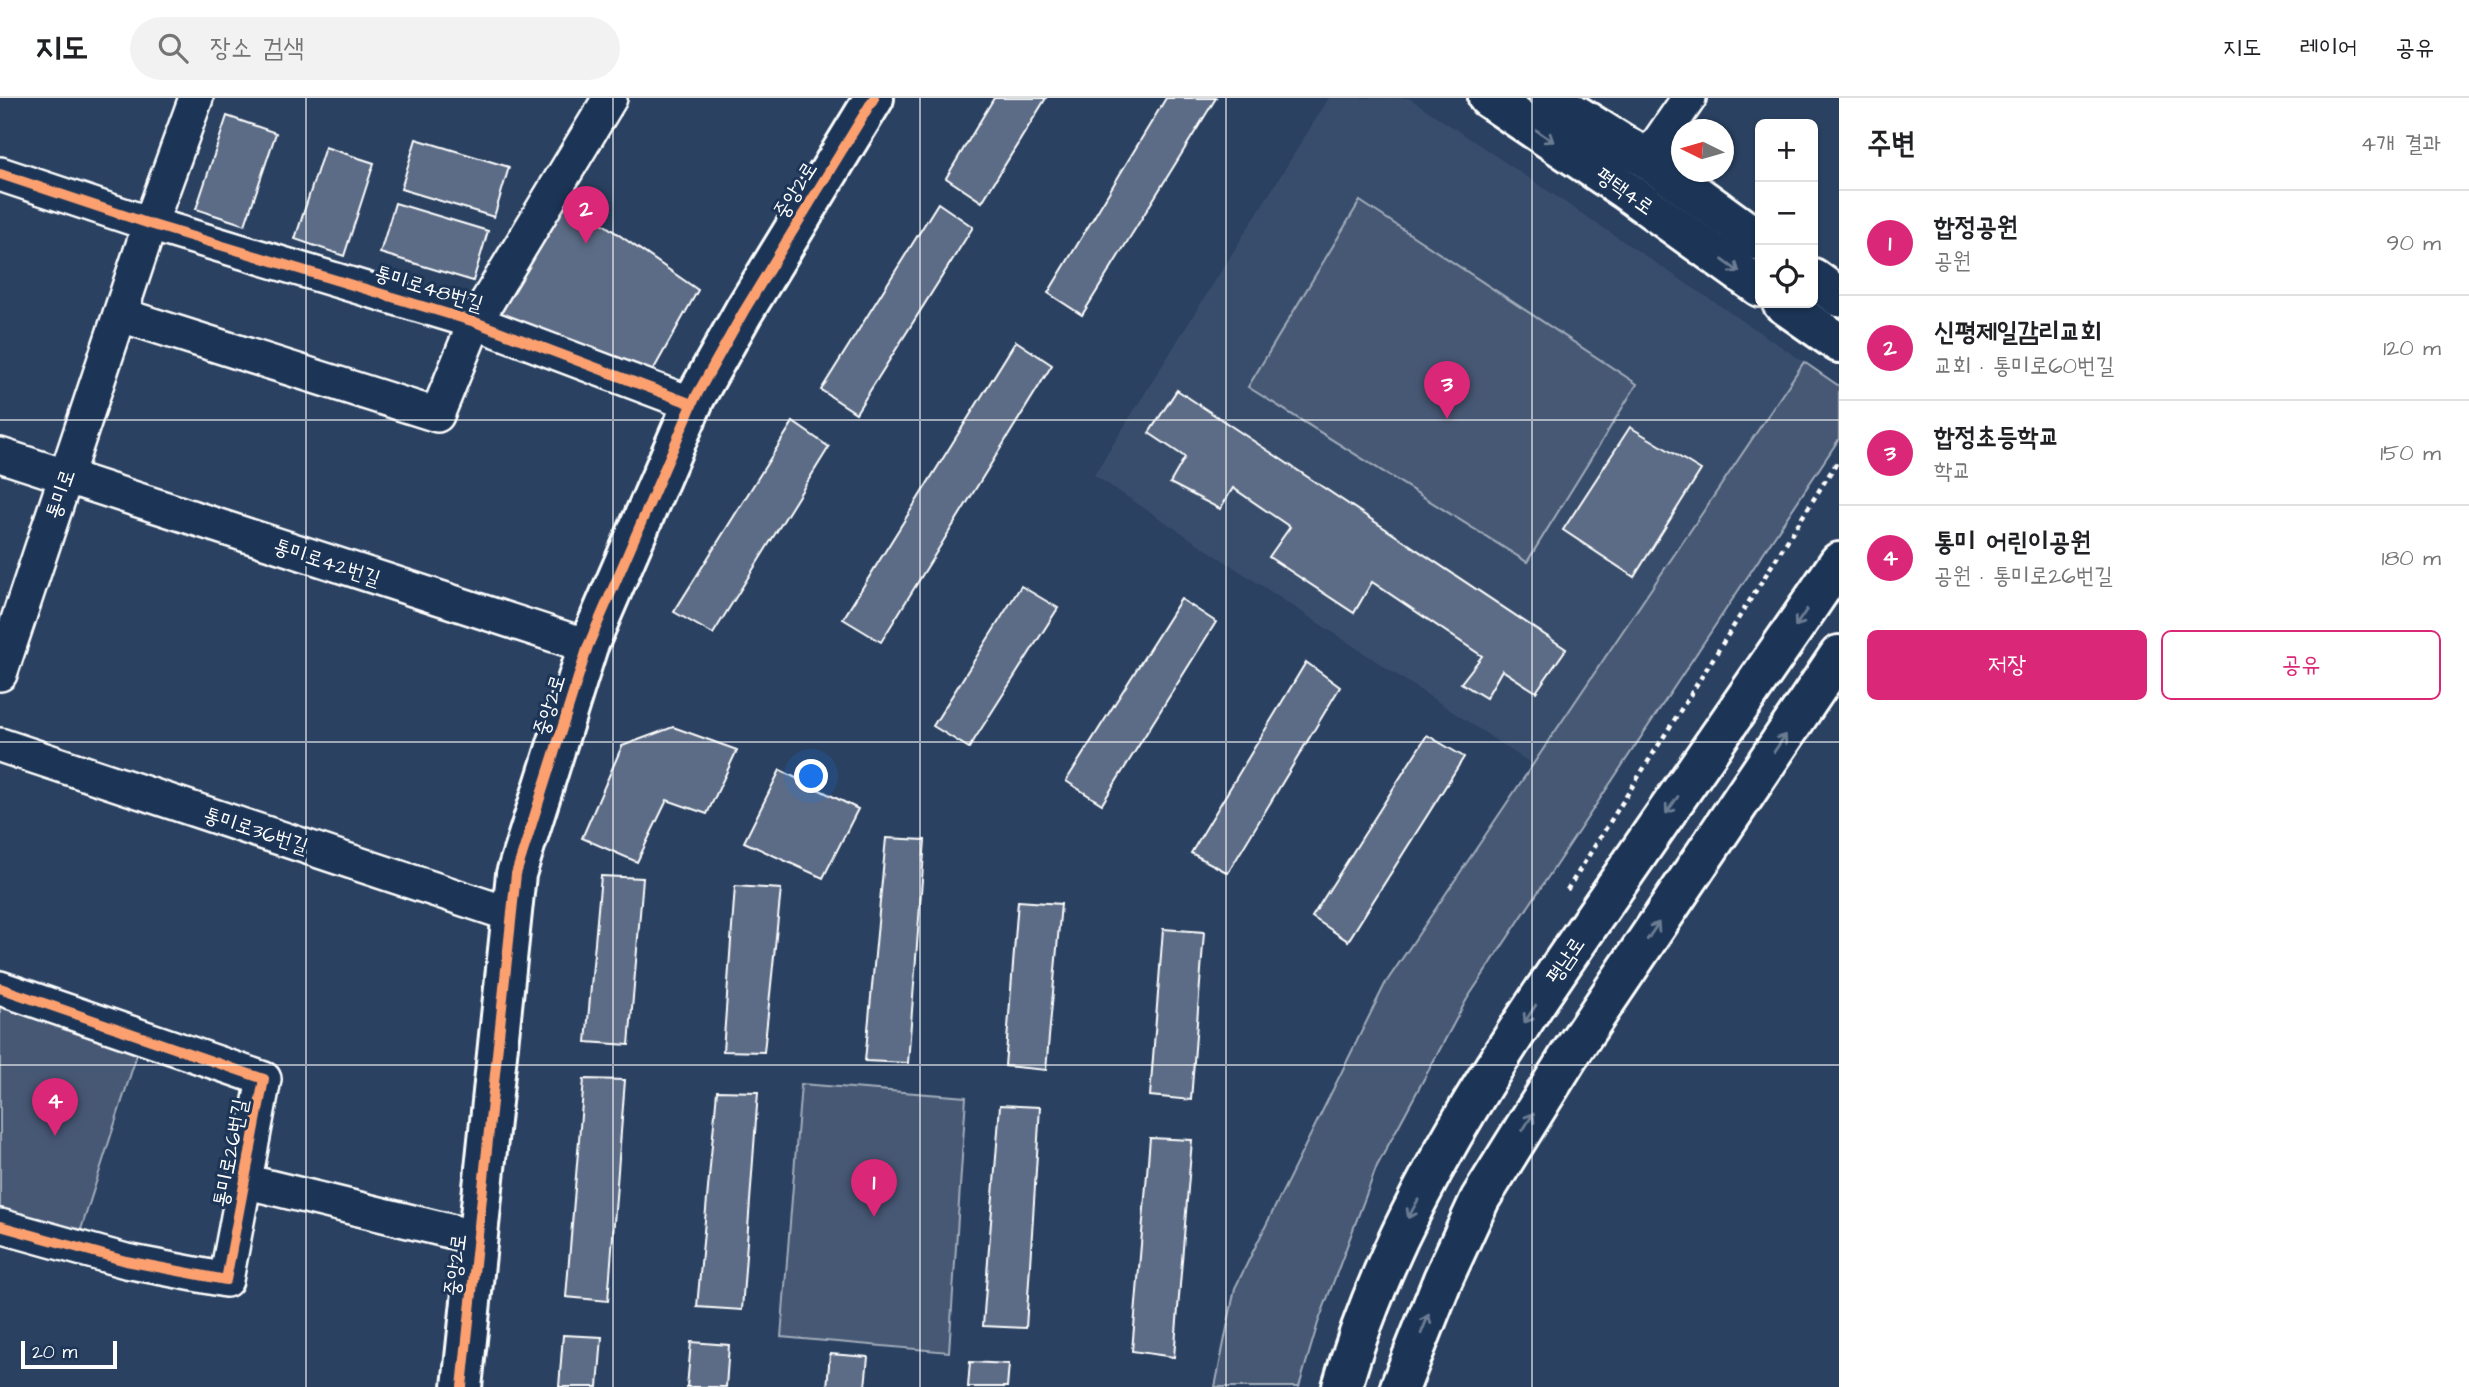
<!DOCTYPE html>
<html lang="ko">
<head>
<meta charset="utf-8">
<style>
	:root { --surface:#fff; --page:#f2f2f2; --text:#202124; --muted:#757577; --line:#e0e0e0; --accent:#db2777 }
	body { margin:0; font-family:"Architects Daughter","Poor Story",sans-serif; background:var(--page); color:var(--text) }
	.controls { position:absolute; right:21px; top:21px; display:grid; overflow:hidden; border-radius:10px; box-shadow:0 2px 5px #0004 }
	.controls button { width:63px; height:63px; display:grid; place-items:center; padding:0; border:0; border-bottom:2px solid var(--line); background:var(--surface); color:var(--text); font:35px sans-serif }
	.compass { position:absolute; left:1671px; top:21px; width:63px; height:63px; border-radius:50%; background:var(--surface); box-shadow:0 2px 5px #0004; rotate:275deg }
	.scale { position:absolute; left:21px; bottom:18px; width:96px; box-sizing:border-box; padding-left:7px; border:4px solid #fff; border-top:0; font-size:19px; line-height:24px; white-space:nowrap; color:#fff; -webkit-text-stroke:5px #1d3557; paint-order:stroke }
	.you { position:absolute; left:812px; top:679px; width:24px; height:24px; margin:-18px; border:5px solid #fff; border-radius:50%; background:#1a73e8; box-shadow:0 0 0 10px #1a73e833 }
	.badge { display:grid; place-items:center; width:46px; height:46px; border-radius:50%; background:var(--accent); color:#fff; font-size:23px; font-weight:700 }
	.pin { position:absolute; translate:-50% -58px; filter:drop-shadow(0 2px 4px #0008) }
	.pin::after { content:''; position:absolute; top:37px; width:24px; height:21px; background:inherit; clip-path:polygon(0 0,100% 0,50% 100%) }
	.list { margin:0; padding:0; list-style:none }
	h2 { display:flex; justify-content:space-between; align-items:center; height:91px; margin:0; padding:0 28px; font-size:30px }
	h2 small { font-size:23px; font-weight:400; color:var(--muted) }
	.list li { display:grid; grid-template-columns:46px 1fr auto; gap:21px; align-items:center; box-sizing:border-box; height:105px; padding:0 28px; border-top:2px solid var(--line) }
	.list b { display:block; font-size:26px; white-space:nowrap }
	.list p { margin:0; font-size:23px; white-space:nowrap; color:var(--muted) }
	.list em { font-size:23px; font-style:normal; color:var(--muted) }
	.actions { display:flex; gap:14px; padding:21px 28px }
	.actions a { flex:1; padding:16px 0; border:2px solid var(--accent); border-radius:10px; text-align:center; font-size:24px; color:var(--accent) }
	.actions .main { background:var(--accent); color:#fff }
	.icon { flex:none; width:38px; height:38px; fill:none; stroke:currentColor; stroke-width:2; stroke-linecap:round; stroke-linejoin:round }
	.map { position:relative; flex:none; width:1839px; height:1289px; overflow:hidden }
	header { display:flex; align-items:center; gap:42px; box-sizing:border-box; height:98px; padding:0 35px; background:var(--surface); border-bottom:2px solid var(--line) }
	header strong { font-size:33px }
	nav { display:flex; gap:38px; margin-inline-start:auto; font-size:24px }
	.search { width:490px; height:63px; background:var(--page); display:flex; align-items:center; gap:18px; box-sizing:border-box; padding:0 24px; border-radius:38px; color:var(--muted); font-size:26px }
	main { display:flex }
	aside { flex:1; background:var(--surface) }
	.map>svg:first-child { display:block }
	.built { fill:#394e6c }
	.green { fill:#465975; stroke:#a2acba; stroke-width:2 }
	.building { fill:#5b6c86; stroke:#fff; stroke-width:2 }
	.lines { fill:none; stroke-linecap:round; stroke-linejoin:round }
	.minor-casing { stroke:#fff; stroke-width:38 }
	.tertiary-casing { stroke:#fff; stroke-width:44 }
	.secondary-casing { stroke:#fff; stroke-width:44 }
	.path { stroke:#fff; stroke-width:4.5; stroke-dasharray:5 5; stroke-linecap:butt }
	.minor { stroke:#1d3557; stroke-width:33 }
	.tertiary { stroke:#1d3557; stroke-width:38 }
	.secondary { stroke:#1d3557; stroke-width:38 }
	.cycleway-casing { stroke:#1d3557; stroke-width:15 }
	.cycleway { stroke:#fca06f; stroke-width:10 }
	.oneway { stroke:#6c7c92 }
	.grid { fill:none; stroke:#fff; stroke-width:2; stroke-opacity:0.55 }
	.labels { text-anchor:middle; stroke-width:6; stroke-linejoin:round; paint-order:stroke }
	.street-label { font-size:21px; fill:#fff; stroke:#1d3557 }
</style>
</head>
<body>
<header>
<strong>지도</strong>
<div class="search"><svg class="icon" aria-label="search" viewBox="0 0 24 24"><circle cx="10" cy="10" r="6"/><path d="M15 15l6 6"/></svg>장소 검색</div>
<nav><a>지도</a><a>레이어</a><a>공유</a></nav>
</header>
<main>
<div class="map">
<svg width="1839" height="1289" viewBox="0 0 1839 1289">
	<rect width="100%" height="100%" fill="#2a4161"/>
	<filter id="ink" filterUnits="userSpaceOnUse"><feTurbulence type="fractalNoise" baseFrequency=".0143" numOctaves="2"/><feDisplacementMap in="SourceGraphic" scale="14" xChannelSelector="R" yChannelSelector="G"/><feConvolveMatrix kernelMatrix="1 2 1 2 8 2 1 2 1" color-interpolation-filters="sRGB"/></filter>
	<g filter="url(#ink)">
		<!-- built -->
		<polygon class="built" points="1329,0 1409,0 1804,264 1532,666 1094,377"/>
		<!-- green -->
		<g class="green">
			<polygon points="1360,103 1637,286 1527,464 1248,289"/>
			<polygon points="1804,264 1839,288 1839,341 1467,901 1377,1068 1318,1225 1299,1289 1215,1289 1235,1190 1385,886"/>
			<polygon points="0,905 137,956 77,1144 0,1120"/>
			<polygon points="801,986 966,999 949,1254 781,1239"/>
		</g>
		<!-- building -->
		<g class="building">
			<polygon points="994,0 1046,0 982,104 946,80"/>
			<polygon points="1166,0 1216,0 1082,217 1048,195"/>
			<polygon points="227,18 276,35 245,127 196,111"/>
			<polygon points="416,41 509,69 494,119 401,91"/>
			<polygon points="325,49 374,65 344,158 295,141"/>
			<polygon points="566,100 698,192 651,276 496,219"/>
			<polygon points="395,105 488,133 473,183 380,155"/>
			<polygon points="938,105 973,129 856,315 821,292"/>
			<polygon points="1016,243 1052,267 881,544 843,521"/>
			<polygon points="1177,292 1566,551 1536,594 1502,572 1486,600 1461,585 1482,558 1372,484 1354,515 1269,459 1290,429 1233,390 1220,411 1170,385 1185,359 1149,335"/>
			<polygon points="793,324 829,349 713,536 674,514"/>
			<polygon points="1630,329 1701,372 1634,479 1563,432"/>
			<polygon points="1021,488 1058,510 969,650 933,628"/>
			<polygon points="1181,501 1216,524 1102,706 1066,683"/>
			<polygon points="1306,564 1340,589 1228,775 1191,755"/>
			<polygon points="673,629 737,652 707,716 667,702 637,764 582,740 622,648"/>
			<polygon points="1427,637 1464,659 1348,843 1312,819"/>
			<polygon points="780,672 858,711 823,780 744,744"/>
			<polygon points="886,740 925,742 908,965 865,963"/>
			<polygon points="601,778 643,780 629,947 586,944"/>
			<polygon points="735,788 781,791 764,954 723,953"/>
			<polygon points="1018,803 1061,806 1046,972 1005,968"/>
			<polygon points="1163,831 1204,834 1191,1002 1150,998"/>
			<polygon points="584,981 625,982 608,1203 566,1199"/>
			<polygon points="717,993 758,994 742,1212 697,1209"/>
			<polygon points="1000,1007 1040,1009 1026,1230 983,1228"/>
			<polygon points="1150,1040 1192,1042 1174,1259 1132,1253"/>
			<polygon points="563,1237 602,1239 598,1289 559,1289"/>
			<polygon points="691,1244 729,1247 726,1289 687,1289"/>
			<polygon points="830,1256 868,1259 865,1289 827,1289"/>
			<polygon points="970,1264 1009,1266 1007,1289 968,1289"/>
		</g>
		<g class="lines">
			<defs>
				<g id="minor">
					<polyline points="1647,61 1689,0"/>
					<polyline points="0,76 150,126 475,224 692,306"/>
					<polyline points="121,217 437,317 475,224 610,0"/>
					<polyline points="0,357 588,548"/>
					<polyline points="0,576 150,126 196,0"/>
					<polyline points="0,647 512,817"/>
					<polyline points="0,890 264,981 226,1182 126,1163 0,1128"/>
					<polyline points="244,1083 478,1140"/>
				</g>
				<g id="tertiary">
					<polyline points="1488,0 1625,92 1760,189"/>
					<polyline points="1549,0 1647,61 1760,143"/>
					<polyline points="1813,180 1839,199"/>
					<polyline points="1782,205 1839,245"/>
					<polyline points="462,1289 516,776 588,548 695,300 744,213 874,0"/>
				</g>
				<g id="secondary">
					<path d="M1342,1289C1392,1111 1504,950 1608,799C1686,687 1763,576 1839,464"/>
					<polyline points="1400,1289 1443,1181 1480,1101 1569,958 1839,557"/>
				</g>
			</defs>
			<!-- minor casing -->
			<use href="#minor" class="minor-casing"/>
			<!-- tertiary casing -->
			<use href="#tertiary" class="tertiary-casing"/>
			<!-- secondary casing -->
			<use href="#secondary" class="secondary-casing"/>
			<!-- path -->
			<polyline class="path" points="1567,792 1839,361"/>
			<!-- minor -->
			<use href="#minor" class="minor"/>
			<!-- tertiary -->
			<use href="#tertiary" class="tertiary"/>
			<!-- secondary -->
			<use href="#secondary" class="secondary"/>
			<defs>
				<g id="cycleway">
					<polyline points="0,76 150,126 475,224 692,306"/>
					<polyline points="0,890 264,981 226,1182 126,1163 0,1128"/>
					<polyline points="462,1289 516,776 588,548 695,300 744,213 874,0"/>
				</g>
			</defs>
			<!-- cycleway casing -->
			<use href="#cycleway" class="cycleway-casing"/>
			<!-- cycleway -->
			<use href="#cycleway" class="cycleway"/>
		</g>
		<!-- one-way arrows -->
		<defs><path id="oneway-shaft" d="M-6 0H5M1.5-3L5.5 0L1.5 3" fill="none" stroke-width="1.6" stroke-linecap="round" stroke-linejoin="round" transform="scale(1.75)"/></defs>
		<g class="oneway">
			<use href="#oneway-shaft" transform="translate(1545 38) rotate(34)"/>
			<use href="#oneway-shaft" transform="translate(1731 168) rotate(36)"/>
			<use href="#oneway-shaft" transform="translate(1801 520) rotate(124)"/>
			<use href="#oneway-shaft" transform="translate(1780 645) rotate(-56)"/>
			<use href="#oneway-shaft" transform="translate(1672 707) rotate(125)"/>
			<use href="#oneway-shaft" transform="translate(1653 833) rotate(-56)"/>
			<use href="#oneway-shaft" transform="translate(1530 916) rotate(123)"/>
			<use href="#oneway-shaft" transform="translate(1528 1024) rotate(-58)"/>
			<use href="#oneway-shaft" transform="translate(1413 1111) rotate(119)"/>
			<use href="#oneway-shaft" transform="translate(1425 1226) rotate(-68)"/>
		</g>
	</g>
	<!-- grid -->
	<path class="grid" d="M306,0V1289M613,0V1289M920,0V1289M1226,0V1289M1532,0V1289M0,322H1839M0,644H1839M0,967H1839"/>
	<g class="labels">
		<!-- street labels -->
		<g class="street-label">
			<text transform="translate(795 92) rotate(-58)" y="7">중앙2로</text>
			<text transform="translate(1625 93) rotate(35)" y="7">평택4로</text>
			<text transform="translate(429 190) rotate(17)" y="7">통미로48번길</text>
			<text transform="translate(60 396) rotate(-71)" y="7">통미로</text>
			<text transform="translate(327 464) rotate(18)" y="7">통미로42번길</text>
			<text transform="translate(549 607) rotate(-73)" y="7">중앙2로</text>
			<text transform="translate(256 732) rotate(18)" y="7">통미로36번길</text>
			<text transform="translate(1565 862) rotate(-56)" y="7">평남로</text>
			<text transform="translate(230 1055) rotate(-79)" y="7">통미로26번길</text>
			<text transform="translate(455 1167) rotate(-83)" y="7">중앙2로</text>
		</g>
	</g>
</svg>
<div class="controls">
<button>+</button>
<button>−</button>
<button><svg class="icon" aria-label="locate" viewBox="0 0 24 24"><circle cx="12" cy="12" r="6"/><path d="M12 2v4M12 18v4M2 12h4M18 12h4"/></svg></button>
</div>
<svg class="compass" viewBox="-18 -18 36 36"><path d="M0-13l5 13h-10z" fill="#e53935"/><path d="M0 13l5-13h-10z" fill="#757577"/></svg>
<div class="scale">20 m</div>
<div class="you"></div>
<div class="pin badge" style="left:874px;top:1119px">1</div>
<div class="pin badge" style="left:586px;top:146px">2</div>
<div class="pin badge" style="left:1447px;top:321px">3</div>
<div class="pin badge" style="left:55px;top:1038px">4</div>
</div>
<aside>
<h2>주변<small>4개 결과</small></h2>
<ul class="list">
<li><span class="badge">1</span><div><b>합정공원</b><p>공원</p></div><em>90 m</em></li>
<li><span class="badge">2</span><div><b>신평제일감리교회</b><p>교회 · 통미로60번길</p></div><em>120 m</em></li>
<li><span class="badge">3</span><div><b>합정초등학교</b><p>학교</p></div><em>150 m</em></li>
<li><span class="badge">4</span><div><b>통미 어린이공원</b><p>공원 · 통미로26번길</p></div><em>180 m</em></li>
</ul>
<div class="actions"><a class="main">저장</a><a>공유</a></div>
</aside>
</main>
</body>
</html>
